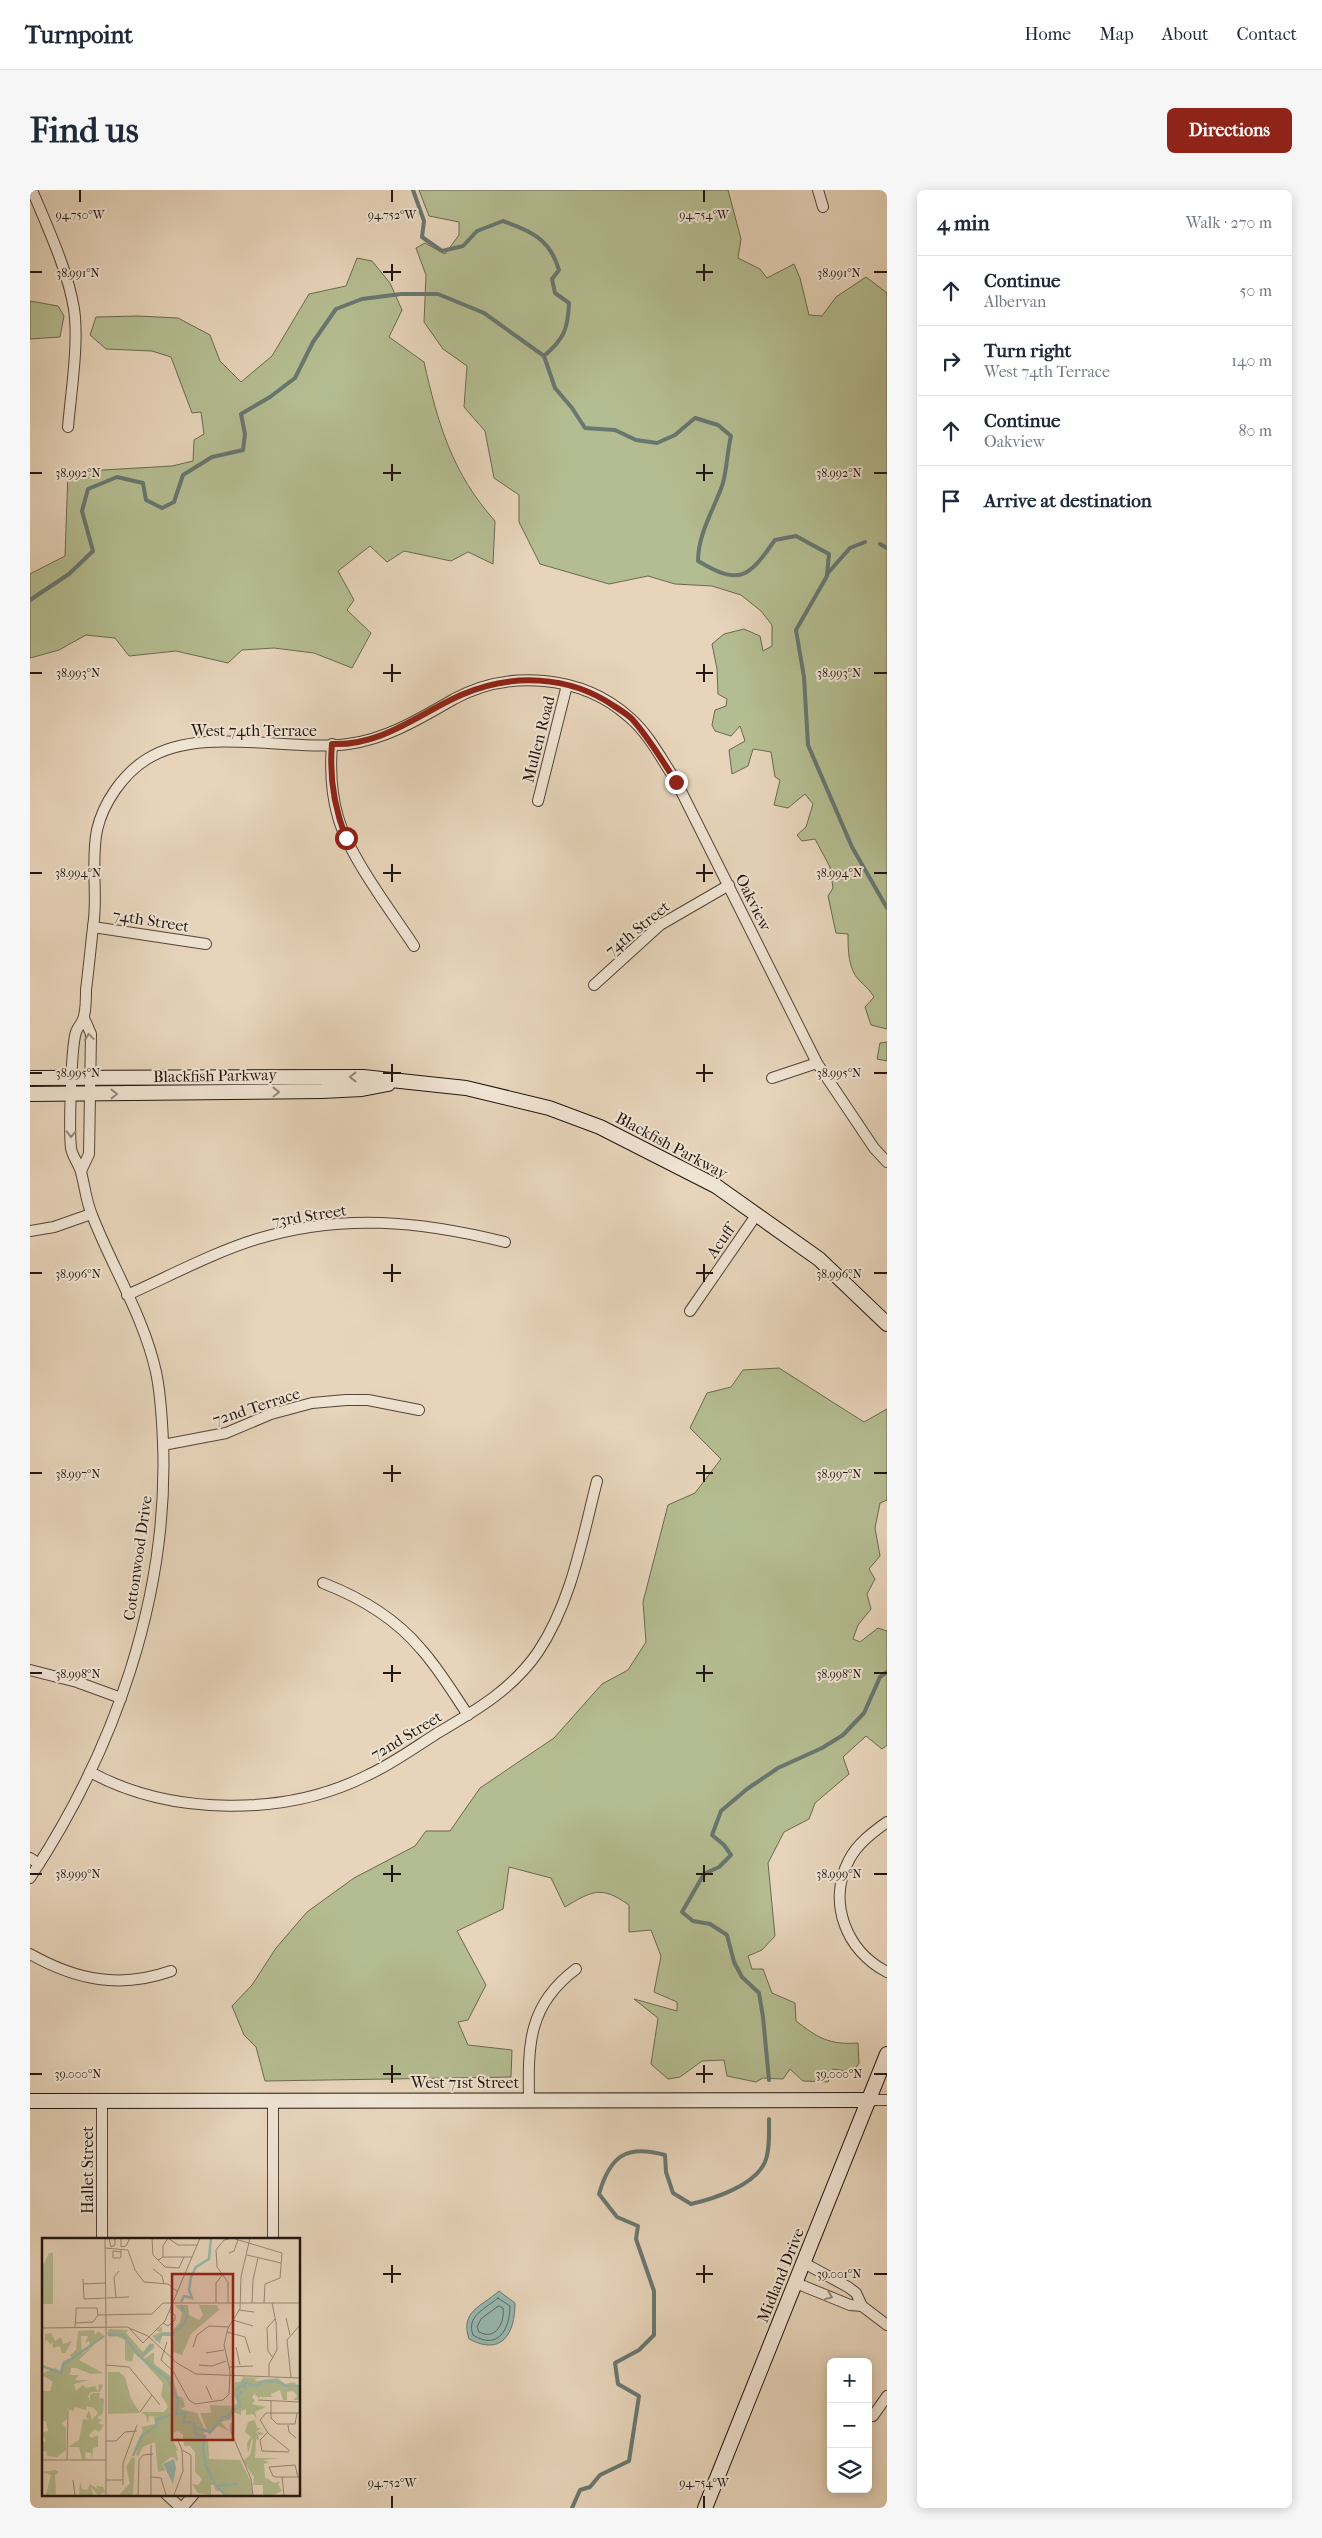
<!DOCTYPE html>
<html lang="en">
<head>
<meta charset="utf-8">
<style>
	:root { --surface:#fff; --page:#f6f6f7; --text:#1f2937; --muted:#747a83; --line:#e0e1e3; --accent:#8f2418 }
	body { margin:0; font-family:"IM FELL French Canon",serif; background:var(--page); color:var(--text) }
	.controls { position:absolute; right:15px; bottom:15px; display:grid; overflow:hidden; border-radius:8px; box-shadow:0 2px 12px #0003 }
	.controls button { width:45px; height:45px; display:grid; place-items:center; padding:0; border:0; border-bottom:1px solid var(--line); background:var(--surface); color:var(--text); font:25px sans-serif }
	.stop { position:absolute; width:15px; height:15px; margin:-11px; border:4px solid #8f2418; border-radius:50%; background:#fff }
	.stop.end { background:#8f2418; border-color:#fff; box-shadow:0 1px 5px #0008 }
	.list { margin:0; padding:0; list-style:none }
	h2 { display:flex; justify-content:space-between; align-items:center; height:65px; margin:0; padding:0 20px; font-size:21px }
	h2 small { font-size:16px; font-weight:400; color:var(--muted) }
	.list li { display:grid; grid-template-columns:32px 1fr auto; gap:15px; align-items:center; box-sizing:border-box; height:70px; padding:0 20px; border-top:1px solid var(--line) }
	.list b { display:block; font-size:19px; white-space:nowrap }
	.list p { margin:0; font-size:16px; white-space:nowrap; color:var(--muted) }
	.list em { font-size:16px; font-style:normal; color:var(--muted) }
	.icon { flex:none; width:28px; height:28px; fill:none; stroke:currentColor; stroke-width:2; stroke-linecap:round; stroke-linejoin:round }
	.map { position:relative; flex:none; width:857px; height:2318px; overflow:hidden; border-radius:8px }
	header { display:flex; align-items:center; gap:30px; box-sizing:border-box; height:70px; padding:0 25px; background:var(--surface); border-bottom:1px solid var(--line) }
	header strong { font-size:24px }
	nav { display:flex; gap:28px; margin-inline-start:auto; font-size:18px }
	.intro { display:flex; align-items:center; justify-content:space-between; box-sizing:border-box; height:120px; padding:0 30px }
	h1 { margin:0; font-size:35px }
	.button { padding:12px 22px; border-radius:8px; background:var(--accent); color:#fff; font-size:18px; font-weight:700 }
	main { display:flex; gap:30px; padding:0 30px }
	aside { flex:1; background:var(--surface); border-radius:8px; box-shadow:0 2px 12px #0003 }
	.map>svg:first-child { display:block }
	.green { fill:#b4bd91; stroke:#6a6950 }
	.water { fill:#97b8b1; stroke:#687770 }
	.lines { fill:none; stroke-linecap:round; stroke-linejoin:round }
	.shore { stroke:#5c6660; stroke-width:1 }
	.stream { stroke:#687770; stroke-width:4 }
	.street-casing { stroke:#52453a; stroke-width:12 }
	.secondary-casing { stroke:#21150f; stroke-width:16 }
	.street { stroke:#efe3d2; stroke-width:10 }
	.secondary { stroke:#efe3d2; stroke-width:14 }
	.oneway { stroke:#92867a }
	.route { stroke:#8f2418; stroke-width:6 }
	.ticks { fill:none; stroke:#21150f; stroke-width:2 }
	.labels { text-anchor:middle; stroke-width:4; stroke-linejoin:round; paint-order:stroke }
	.street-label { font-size:16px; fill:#21150f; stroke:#efe3d2 }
	.inset-river { fill:none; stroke:#97b8b1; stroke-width:2.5 }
	.inset-road { fill:none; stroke:#988876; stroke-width:1 }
	.view { fill:#8f2418; fill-opacity:0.15; stroke:#8f2418; stroke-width:2.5 }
	.inset-edge { fill:none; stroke:#21150f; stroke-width:2.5 }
	.ticks-label { font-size:12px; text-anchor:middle; fill:#21150f; stroke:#efe3d2; stroke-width:4; stroke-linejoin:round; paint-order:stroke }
</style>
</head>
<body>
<header>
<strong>Turnpoint</strong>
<nav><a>Home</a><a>Map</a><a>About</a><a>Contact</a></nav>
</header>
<div class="intro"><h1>Find us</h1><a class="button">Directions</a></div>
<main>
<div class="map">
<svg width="857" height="2318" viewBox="0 0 857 2318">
	<rect width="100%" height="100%" fill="#e7d4ba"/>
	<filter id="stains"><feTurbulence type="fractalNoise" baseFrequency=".004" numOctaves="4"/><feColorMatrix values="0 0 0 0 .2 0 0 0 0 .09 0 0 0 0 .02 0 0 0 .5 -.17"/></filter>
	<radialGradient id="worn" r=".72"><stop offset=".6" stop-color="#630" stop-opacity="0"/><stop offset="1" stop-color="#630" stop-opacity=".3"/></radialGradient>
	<!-- green -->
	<g class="green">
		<path d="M389,0H698L711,49L708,68L730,79L737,88L764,74L770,88L779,125L792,126L806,107L836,87L857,103V839L841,835L835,817L844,807C840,800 835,796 829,790C818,779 818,759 818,744L806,743L798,706L803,698L800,677L785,649L772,651L767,645L776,637L783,614L775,604L758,618L744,615L750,590L745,587L741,562L723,559L718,576L702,584L699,560L715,551L710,536L701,546L685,541L682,535L685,520L696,516L697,509L688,504L687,479L682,454L694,444L714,439L730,446L733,461L742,456V435L731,421L711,405L682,396L645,394L618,386L579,394L510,374L489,332V305L464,288L455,241L434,217L437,176L413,159L394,132L396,85L386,58L395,53L415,64L429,45V32L399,26Z"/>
		<path d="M327,68L342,71L360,93L372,120L359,147L394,172C408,234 422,283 465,331L463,374L438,362L421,371L374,361L357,372L340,356L308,381L324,410L317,420L341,443L322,478L284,463L244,458L212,460L198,473L146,461L99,466L85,448L56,445L29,460L0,468V384L35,366L38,282L142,276L163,271L164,250L174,244L171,222L162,223L141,167L122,161L76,159L60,145L66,127L108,126L148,128L180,145L190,171L211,192L242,166L279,104L316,96Z"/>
		<polygon points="0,111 28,116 34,126 30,147 0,149"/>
		<polygon points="857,852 857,871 847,869 850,853"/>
		<path d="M749,1178L834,1232L857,1219V1310L850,1313L845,1338L850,1366L839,1379L845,1389L837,1404L841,1419L828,1435L823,1449L830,1452L848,1438L857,1441V1555L852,1559L836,1546L813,1567L819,1584L785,1613L779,1629L754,1642L738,1673L745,1746L732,1760L718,1766L722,1779H733L742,1803L765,1813L766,1831C788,1848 799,1855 828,1853L829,1873L823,1882L803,1879L798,1892L773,1891L760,1879L753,1889L733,1888L726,1892L697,1886L694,1870L672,1871L650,1887L638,1889L621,1874L628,1828L604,1809L647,1821V1812L624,1802L631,1766L621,1740L599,1742V1715C571,1695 562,1701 535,1717L521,1688L479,1677L473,1719L427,1741L456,1795L438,1830L428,1832L438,1855L482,1860L481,1887L235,1891L226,1857L214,1845L202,1816L222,1795L246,1758L277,1722L324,1688L385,1656L396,1641H420L450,1598L524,1548L572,1494L598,1480L616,1452L613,1412L638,1315L665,1303L691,1269L660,1238L677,1203L701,1197L713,1180Z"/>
	</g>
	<!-- water -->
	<path class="water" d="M469,2101L485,2113C485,2145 471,2166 439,2149C430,2121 451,2117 469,2101Z"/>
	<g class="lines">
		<!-- shore -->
		<g class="shore">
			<path d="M468,2108L480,2116C480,2139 468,2161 443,2145C436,2126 455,2119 468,2108Z"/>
			<path d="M469,2116L473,2118C475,2132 466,2151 449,2142L447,2137L451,2129Z"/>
		</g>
		<!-- stream -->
		<g class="stream">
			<path d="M383,0L394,31L392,47L412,61L433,56L447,41L473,31C501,41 520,49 529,80L522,89L525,103L539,113C538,139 534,149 514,166L525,198L542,218L555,238L585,240L606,250L627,253L645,245L665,228L688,235L701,246C697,262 697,281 692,296C683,321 668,344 668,371C710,396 718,388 745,350L766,346L799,364L797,386L766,440L774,487L778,555L822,657L857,718"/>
			<polyline points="850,354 857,358"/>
			<polyline points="797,384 820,358 835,352"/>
			<polyline points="0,410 39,384 63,361 52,321 58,299 87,287 113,293 116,310 132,318 144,312 153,285 182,267 213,260 215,244 211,224 240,207 265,188 283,152 306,119 332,109 371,104 408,104 454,123 514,166"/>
			<polyline points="739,1890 733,1827 729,1803 712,1787 704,1772 697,1745 680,1734 663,1731 652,1722 674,1684 689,1677 701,1665 694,1655 682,1645 691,1621 717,1599 748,1578 792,1558 813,1545 834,1523 850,1487 857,1482"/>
			<path d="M542,2318L550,2300L560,2297L570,2285L599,2271L609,2206L588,2194L585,2173L609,2160L624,2145V2101L606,2049L608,2036L587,2027L569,2004C580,1966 596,1954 635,1965L636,1982L643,2003L661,2014C683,2009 724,1996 735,1972C740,1960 739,1943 739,1929"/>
		</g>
		<defs>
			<g id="street">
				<path d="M2,0C17,36 38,81 44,119C49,153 41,202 38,237"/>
				<polyline points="788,0 793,17"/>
				<path d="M302,554C300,579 301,603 308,627C319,666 361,721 384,756"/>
				<polyline points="508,611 537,495"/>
				<polyline points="63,737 176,754"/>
				<polyline points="564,795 630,735 699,695"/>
				<polyline points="742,888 787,873"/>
				<polyline points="51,981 59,964 61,844 54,828"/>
				<polyline points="0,1041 24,1037 61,1024"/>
				<path d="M97,1105C140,1086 182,1063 227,1049C312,1023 390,1031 475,1052"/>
				<polyline points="660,1121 727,1024"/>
				<polyline points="133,1255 196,1243 241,1224 282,1213 316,1210 338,1210 389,1220"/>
				<path d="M293,1393C329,1407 366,1429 391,1459C409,1479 423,1503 438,1525"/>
				<polyline points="0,1480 47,1492 91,1508"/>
				<path d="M60,1582C141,1626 256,1627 338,1585C362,1574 384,1558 406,1544C445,1521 482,1500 508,1462C542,1411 552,1349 567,1291"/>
				<path d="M857,1632C843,1642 827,1654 819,1670C797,1712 816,1761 857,1782"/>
				<polyline points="0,1668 9,1674"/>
				<path d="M0,1688C84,1561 139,1407 133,1252C132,1229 131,1205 126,1182C114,1127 82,1077 62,1025C56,1011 55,997 51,982C49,974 42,966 41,958C39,941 41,857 46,842C49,834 52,835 54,826C56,818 56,808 56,800C59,776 61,753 64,729C67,700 61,669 67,640C73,613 93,584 117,569C171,535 258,562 318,554C357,549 391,528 424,509C479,479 552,485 599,527C619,544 632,570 646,591L787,873L844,958L857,972"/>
				<path d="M0,1764C46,1790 90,1799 141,1781"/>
				<path d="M499,1910C498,1854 498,1815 546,1779"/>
				<polyline points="840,1910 857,1910"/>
				<polyline points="243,1911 243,2049"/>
				<polyline points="72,1912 72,2049"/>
				<polyline points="774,2073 818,2097 826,2103 832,2116 857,2135"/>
				<polyline points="766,2093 820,2115 832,2116"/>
				<polyline points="843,2226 857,2206"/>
				<polyline points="136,2304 151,2318"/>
				<polyline points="152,2318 164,2304"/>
			</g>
			<g id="secondary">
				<polyline points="0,888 333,887 436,898 519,918 570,937 686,996 789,1069 857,1134"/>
				<polyline points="0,904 292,901 332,899 358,894"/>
				<polyline points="0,1911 840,1910"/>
				<polyline points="675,2318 857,1864"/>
			</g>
		</defs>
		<!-- street casing -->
		<use href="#street" class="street-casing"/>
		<!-- secondary casing -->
		<use href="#secondary" class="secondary-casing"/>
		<!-- street -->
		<use href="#street" class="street"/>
		<!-- secondary -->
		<use href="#secondary" class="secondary"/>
	</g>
	<!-- one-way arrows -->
	<defs><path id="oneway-chevron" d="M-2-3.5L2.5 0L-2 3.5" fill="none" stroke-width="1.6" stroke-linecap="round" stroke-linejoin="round" transform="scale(1.25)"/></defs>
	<g class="oneway">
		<use href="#oneway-chevron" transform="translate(59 847) rotate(-98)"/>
		<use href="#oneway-chevron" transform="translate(323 887) rotate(180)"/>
		<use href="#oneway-chevron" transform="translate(246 902) rotate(-1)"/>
		<use href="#oneway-chevron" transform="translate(84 904)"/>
		<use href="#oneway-chevron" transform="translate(41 944) rotate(91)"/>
		<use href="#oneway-chevron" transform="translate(799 2106) rotate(22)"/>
	</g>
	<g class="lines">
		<!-- route -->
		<path class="route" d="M316,648C304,617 299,587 302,554C352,556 388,524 431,505C481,483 539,485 584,516C590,520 597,524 602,529C619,548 632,570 646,592"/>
	</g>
	<!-- ticks -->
	<path class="ticks" d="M50,0V12M362,0V12M674,0V12M362,74V91M674,74V91M0,82H12M353,82H371M666,82H683M844,82H857M362,274V291M674,274V291M0,283H12M353,283H371M666,283H683M844,283H857M362,474V492M674,474V492M0,483H12M353,483H371M666,483H683M844,483H857M362,674V692M674,674V692M0,683H12M353,683H371M666,683H683M844,683H857M362,874V892M674,874V892M0,883H12M353,883H371M666,883H683M844,883H857M362,1074V1092M674,1074V1092M0,1083H12M353,1083H371M666,1083H683M844,1083H857M362,1275V1292M674,1275V1292M0,1283H12M353,1283H371M666,1283H683M844,1283H857M362,1475V1492M674,1475V1492M0,1483H12M353,1483H371M666,1483H683M844,1483H857M362,1675V1692M674,1675V1692M0,1684H12M353,1684H371M666,1684H683M844,1684H857M362,1875V1893M674,1875V1893M0,1884H12M353,1884H371M666,1884H683M844,1884H857M362,2075V2093M674,2075V2093M353,2084H371M666,2084H683M844,2084H857M362,2306V2318M674,2306V2318"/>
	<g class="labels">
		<!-- street labels -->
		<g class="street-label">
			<text x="224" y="546">West 74th Terrace</text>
			<text transform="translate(508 549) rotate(-76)" y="6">Mullen Road</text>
			<text transform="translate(724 712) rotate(64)" y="6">Oakview</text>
			<text transform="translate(121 730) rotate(9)" y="6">74th Street</text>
			<text transform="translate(607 738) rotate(-39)" y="6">74th Street</text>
			<text transform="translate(185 885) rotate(-1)" y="6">Blackfish Parkway</text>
			<text transform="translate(642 955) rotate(28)" y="6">Blackfish Parkway</text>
			<text transform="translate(279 1025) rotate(-9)" y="6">73rd Street</text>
			<text transform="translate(690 1051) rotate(-55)" y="6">Acuff</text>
			<text transform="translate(226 1216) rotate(-18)" y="6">72nd Terrace</text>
			<text transform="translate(107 1368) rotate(-82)" y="6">Cottonwood Drive</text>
			<text transform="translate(376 1545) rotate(-31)" y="6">72nd Street</text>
			<text x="435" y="1898">West 71st Street</text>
			<text transform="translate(57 1980) rotate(-90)" y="6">Hallet Street</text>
			<text transform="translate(750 2085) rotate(-68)" y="6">Midland Drive</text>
		</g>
	</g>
	<!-- overview -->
	<g transform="translate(12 2048)">
		<rect width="258" height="258" fill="#e7d4ba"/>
		<path d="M7,15H11V66H0V29ZM133,67H146L147,77L157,82L161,77L157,67H175L177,72L149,96L140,117L125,112L129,113L132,98H120L118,106L110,98L119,94L114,93L120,88V94H129L138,84L140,75ZM67,91L86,92L84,95L101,114L108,105L113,109L101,120L92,115L90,124L83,122V102L75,98L65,100L76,97L65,96ZM52,92L53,97L56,93L61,97L48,107L47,103L43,105L46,98H39L40,116L53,106L37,122L61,135L49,136L34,130H29L28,137H37L33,142H47L32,146L34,153L40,147L44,150L53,148L56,154L57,146L61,147L58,154H49L46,158L48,164V157L52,155H58L57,160L62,161L61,175L55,180L60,182L56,185L62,187L57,194L53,191L47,197L49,200L56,197V209L51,210L50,221L49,215L44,214L43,220H47L40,222L37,209H26L37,202L41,181L47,182L44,179L47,172L50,182L56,175L52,170L45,168L44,172L33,169L31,173L25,171V181L20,185L24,190V212L15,219L5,218L4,213L0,214V205L4,203L0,195L6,193L4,183H0V153H8L11,144L2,138L5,137L0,139V136L13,130L18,133L21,123L32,119L27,118L34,112L36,93ZM9,95L13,103L19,99L21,106L30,103L23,115H20L18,108L11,110L10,103L9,107L4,101L3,106V96ZM112,114V126L131,140L136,158L141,160L143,169L138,171L155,175L158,181L163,192L161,199L166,203L167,221L198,222L208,242L211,257H184L178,250L177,254L173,252L172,247H169V257L156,255L150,246L156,247L160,241L153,234V214L148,208H142L141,197L136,193L128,197L136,212L134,213L136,221L134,224L133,220L129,219L120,226L126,237L123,232L116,234L113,204L101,209L96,218L94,216L96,211L91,217L101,192L99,189L113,186L112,179H116L107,178L106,186L104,178L99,174H122L126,169L119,157L121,145L101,123L105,125L102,121ZM66,134H77L83,139L89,161L98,175L66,176ZM201,139L219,140L213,141L214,143L236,140L243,146L252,144L257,149V162H251L255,158L251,153L245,154V162H241L238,152L229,156L230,159H221L220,162V158L217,160L212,156L210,160L213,162L210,166L224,169L213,174L215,181L211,176L204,177V171L199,173V177L191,174L189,181L179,184L187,193L176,188L167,197L158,175H169L168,167L192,168L195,164L192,157L193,144H199ZM213,182L215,190H219L213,195L218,194L222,196L216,197L217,202L214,201L213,220H237L221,222L227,224L222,226L223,239L232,245L239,243L236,246L240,253L231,257H221V247H211L212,239L201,223L208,217L211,203L210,200L206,216L205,205L209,199L203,194L206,184ZM90,219L93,221L91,257H77L88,245L84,229ZM13,232L17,234L13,237L14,256L4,257L9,237L0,234ZM38,244L40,251L45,252L48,246L57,252L54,248L61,249L60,245L63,254L56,257L49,249L51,257H37Z" fill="#b4bd91"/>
		<path d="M132,221L134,230L131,246L121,226Z" fill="#97b8b1"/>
		<path class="inset-river" d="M139,64L142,58L150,60L147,52L149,39L154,29L167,21L169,0M66,97H81L96,117L125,140L136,162L134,176L144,175L141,184L152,185L154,197L163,198L161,210L164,228L173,246L183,257M114,102L121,96L129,97L142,86L145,79L139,67M99,119L111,106M0,128L19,135L21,127L62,98M155,190L168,194L181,179L187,180V176L198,168L195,158L199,154L195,152L198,148L203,149L201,144L215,148L222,143H234L244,148H258M91,218L99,199L114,188L116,181L131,176M174,248L196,246"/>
		<path class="inset-road" d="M63,0L64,85M67,0L69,9L73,7V0M79,0V9L84,8L88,0M110,0L111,17L123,29L137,30L142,19M126,0L136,7H155M63,10L86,12L93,32L102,44L126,46L136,54M79,11V19L78,20H71V13L79,14M187,15L192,13L196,2M205,17L239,25M121,19V8L126,0M116,22L121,19H150M111,31L120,38L122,46M41,41L42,61L87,59M41,46L63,45M74,59L72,39L77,33M174,65V45L181,36M186,65V44L175,29L174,12L182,2L190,0L240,15L238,40L223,46L222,65M210,65L211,42L216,20M197,72L212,74M56,77L110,76L121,65H258M244,80L248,97M191,82L211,88M64,83V257M121,85L126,88L133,82V77L128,74M33,89V87L34,78V70H55L56,77L51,84L33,85M0,90L85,89L106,98L135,125L154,136L258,140M88,91L101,105L123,83L158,0M185,94L203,99L208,115M125,104L119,122L131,133L147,162L153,166M151,109L155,97L167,88L187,89M194,109L198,127M164,115L182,112M231,120L226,113L225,90L233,81M64,127L87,129L118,167M157,127L170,128L184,123M187,129L211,128M227,138V126L235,112L234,84L230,65M249,140L245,102L258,87M164,148L170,162M216,162L258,164M229,163V180L235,186H253L255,175M153,166L181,162L187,156L188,133L182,107L186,90L198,71L199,39L208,0M98,174L110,157M189,185V194L209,241L211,257M246,187L247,194L254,200M226,194L218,202L220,213L247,214M64,203H74L83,194L95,193M140,212L149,217V257M248,213L226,195L218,182L224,175H258M0,222H64M25,222L26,172M109,239L119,240L124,257M240,239L242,257M256,239L253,227L227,229L231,238L233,239H258M31,242L33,257M64,242H81M81,247V225L95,187M96,257L97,222L101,217L111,216M109,257V207M132,257L141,233L140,212L135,200"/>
		<path class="view" d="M130,36H191V202H130Z"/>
		<rect width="258" height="258" class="inset-edge"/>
	</g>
	<g class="ticks-label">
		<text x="50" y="29">94.750°W</text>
		<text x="362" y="29">94.752°W</text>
		<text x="674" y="29">94.754°W</text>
		<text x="809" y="87">38.991°N</text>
		<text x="48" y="87">38.991°N</text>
		<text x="809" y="287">38.992°N</text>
		<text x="48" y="287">38.992°N</text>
		<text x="809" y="487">38.993°N</text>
		<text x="48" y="487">38.993°N</text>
		<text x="48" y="687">38.994°N</text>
		<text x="809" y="687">38.994°N</text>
		<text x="48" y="887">38.995°N</text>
		<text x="809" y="887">38.995°N</text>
		<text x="48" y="1088">38.996°N</text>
		<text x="809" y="1088">38.996°N</text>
		<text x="48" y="1288">38.997°N</text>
		<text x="809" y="1288">38.997°N</text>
		<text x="48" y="1488">38.998°N</text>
		<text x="809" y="1488">38.998°N</text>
		<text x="48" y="1688">38.999°N</text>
		<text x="809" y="1688">38.999°N</text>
		<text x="48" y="1888">39.000°N</text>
		<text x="809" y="1888">39.000°N</text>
		<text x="809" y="2088">39.001°N</text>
		<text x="362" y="2297">94.752°W</text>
		<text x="674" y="2297">94.754°W</text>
	</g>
	<rect width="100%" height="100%" filter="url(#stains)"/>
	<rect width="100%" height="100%" fill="url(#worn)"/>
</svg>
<div class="controls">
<button>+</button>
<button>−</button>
<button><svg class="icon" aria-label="layers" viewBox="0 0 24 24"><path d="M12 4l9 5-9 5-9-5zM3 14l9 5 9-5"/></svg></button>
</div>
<div class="stop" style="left:316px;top:648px"></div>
<div class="stop end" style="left:646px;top:592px"></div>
</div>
<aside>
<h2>4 min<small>Walk · 270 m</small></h2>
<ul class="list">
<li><svg class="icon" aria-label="ahead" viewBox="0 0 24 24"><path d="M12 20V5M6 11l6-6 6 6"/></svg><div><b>Continue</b><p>Albervan</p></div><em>50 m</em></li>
<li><svg class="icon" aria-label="right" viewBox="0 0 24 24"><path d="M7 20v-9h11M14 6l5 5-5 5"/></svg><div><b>Turn right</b><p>West 74th Terrace</p></div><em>140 m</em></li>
<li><svg class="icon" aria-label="ahead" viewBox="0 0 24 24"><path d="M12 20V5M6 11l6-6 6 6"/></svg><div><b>Continue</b><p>Oakview</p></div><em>80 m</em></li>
<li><svg class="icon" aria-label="arrive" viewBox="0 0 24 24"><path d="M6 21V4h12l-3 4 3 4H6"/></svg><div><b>Arrive at destination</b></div></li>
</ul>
</aside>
</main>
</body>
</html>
